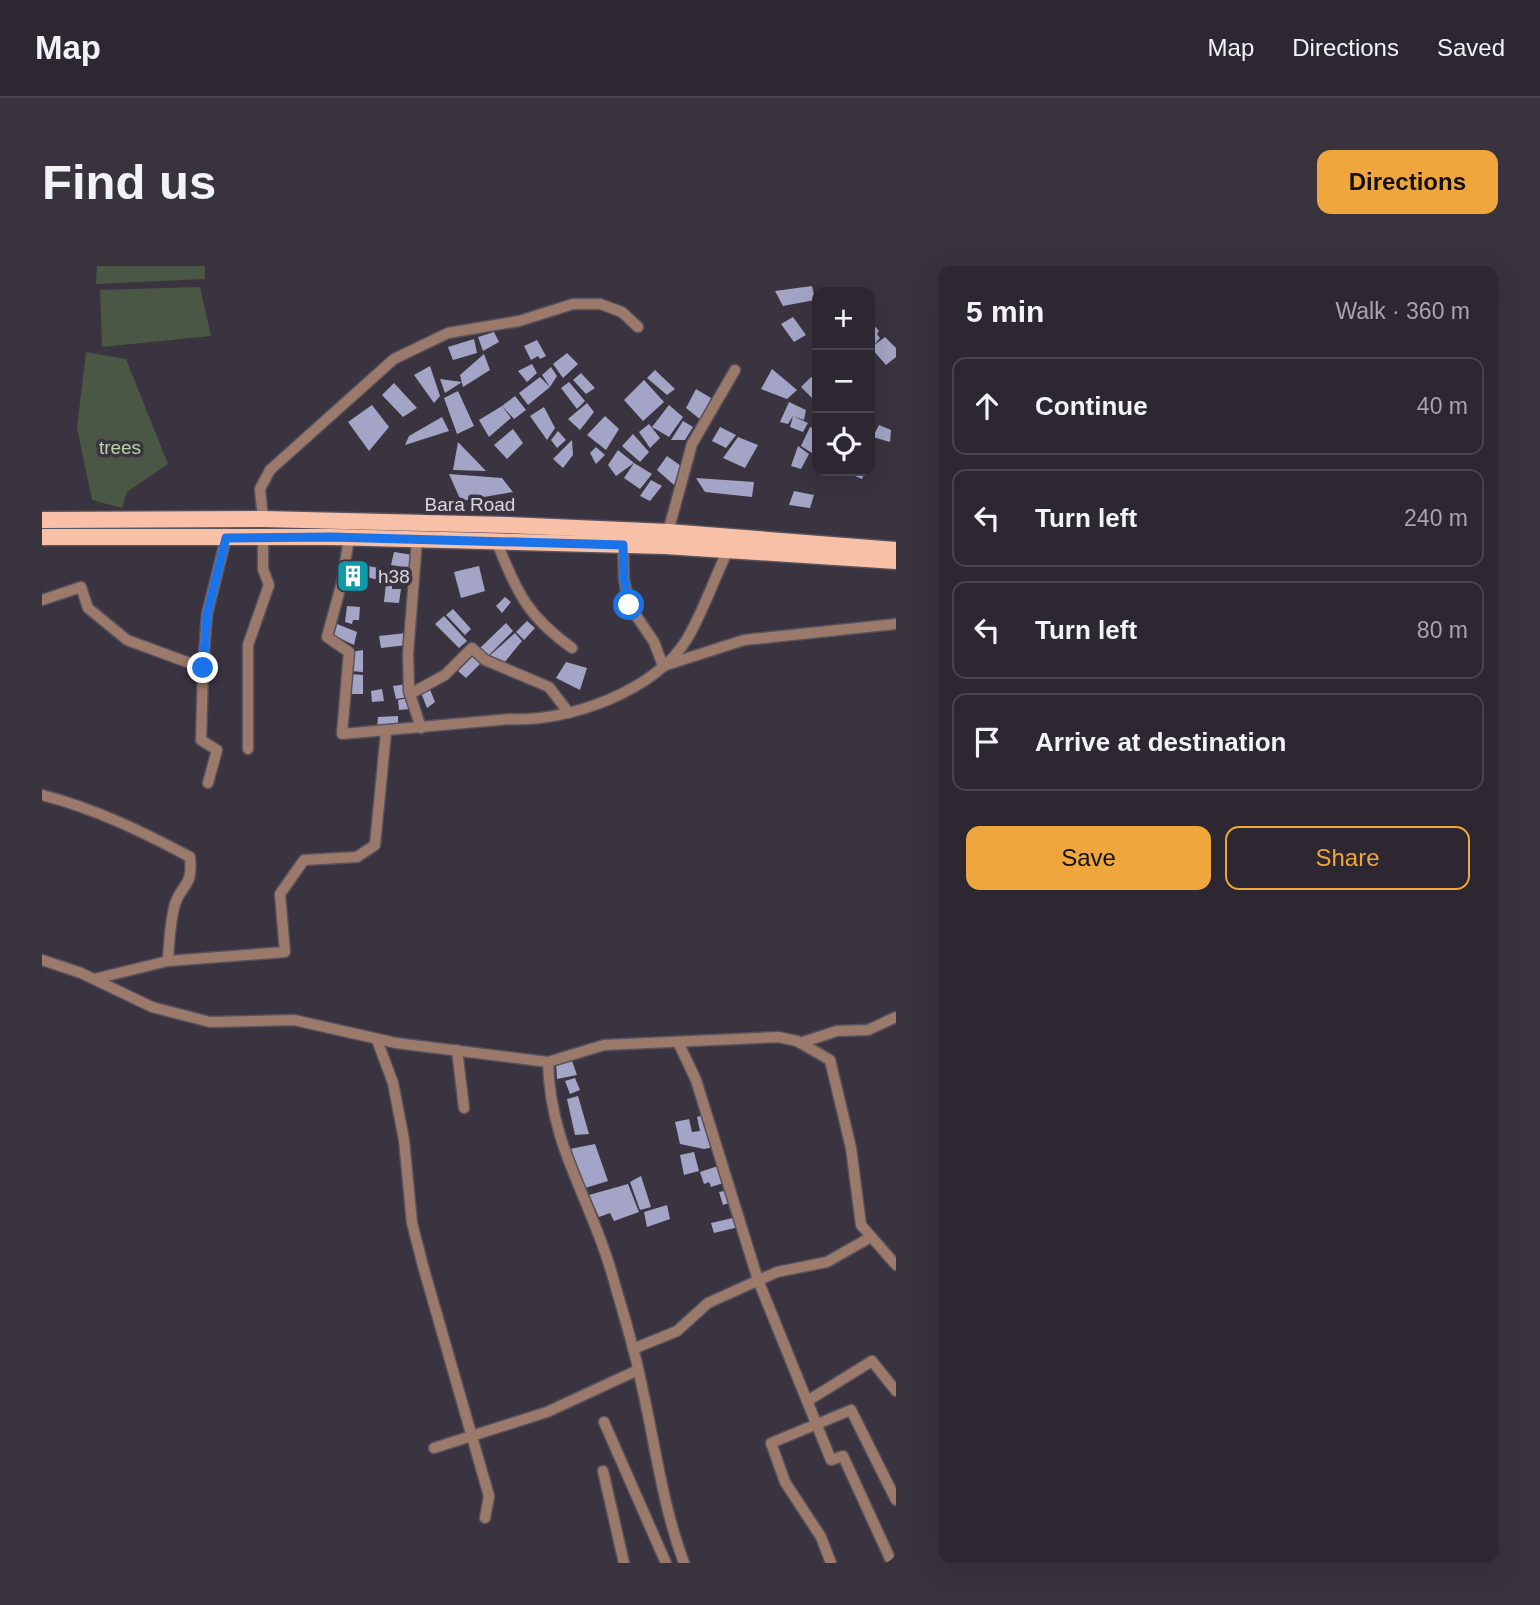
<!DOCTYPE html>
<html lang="en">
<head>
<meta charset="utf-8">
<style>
	:root { --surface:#2c2731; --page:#38333d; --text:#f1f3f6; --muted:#a6a5ab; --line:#48444d; --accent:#efa73d }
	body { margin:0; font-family:Helvetica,sans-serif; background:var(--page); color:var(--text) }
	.controls { position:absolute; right:21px; top:21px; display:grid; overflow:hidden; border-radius:14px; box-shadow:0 7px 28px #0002 }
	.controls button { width:63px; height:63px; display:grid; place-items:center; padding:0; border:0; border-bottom:2px solid var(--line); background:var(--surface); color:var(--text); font:35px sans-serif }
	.stop { position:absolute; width:21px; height:21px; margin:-16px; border:5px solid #1a73e8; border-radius:50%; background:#fff }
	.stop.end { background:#1a73e8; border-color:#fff; box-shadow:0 2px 7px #0008 }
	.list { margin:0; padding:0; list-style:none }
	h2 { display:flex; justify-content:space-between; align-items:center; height:91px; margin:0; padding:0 28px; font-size:30px }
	h2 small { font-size:23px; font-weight:400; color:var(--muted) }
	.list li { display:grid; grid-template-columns:46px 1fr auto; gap:21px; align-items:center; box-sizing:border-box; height:98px; margin:0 14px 14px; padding:0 14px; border:2px solid var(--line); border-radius:14px }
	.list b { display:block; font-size:26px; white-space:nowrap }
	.list em { font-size:23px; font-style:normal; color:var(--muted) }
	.actions { display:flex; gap:14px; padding:21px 28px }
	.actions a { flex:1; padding:16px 0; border:2px solid var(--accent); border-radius:14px; text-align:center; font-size:24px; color:var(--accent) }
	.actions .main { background:var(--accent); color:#111 }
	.icon { flex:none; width:38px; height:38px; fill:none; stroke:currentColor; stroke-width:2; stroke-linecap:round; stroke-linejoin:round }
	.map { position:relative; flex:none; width:854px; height:1297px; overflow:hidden; border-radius:14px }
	header { display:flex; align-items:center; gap:42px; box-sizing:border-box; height:98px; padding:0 35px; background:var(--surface); border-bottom:2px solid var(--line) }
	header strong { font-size:33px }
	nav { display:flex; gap:38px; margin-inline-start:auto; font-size:24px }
	.intro { display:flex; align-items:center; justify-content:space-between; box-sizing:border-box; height:168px; padding:0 42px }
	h1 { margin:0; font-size:49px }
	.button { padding:18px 32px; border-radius:14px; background:var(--accent); color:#111; font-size:24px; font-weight:700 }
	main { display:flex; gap:42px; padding:0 42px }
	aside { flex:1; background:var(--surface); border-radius:14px; box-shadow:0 7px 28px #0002 }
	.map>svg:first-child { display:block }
	.green { fill:#4a5744 }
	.building { fill:#a4a5c6 }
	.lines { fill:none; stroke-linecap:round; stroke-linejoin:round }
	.minor-casing { stroke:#57515d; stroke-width:13 }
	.primary-casing { stroke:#57515d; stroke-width:19 }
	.minor { stroke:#9c7a6b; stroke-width:10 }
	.primary { stroke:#f8c0a6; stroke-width:16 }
	.route { stroke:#1a73e8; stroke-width:9 }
	.labels { text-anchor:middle; stroke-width:7; stroke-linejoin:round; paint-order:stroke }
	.park-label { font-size:19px; fill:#b5d7a4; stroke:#3a3441 }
	.street-label { font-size:19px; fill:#dbd7df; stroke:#3a3441 }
	.poi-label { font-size:19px; fill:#dbd7df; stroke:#3a3441; text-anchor:start }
</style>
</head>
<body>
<header>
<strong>Map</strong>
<nav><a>Map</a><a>Directions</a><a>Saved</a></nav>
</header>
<div class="intro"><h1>Find us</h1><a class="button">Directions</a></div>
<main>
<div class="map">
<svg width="854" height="1297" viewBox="0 0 854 1297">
	<rect width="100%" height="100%" fill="#3a3441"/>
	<!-- green -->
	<g class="green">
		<polygon points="55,0 163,0 163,13 54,18"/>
		<polygon points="158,21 169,70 60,81 58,24"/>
		<polygon points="44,86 84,93 126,198 85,226 80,242 50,234 35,162"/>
	</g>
	<!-- building -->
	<g class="building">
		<polygon points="770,20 773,34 741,40 733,25"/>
		<polygon points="751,51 764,69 752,76 739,58"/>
		<polygon points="828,55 837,65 835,68 838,72 831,80 843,71 854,82 854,91 844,99 828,81"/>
		<polygon points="452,66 457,76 441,85 436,71"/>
		<polygon points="432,73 435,87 411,94 406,81"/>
		<polygon points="495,74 504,90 498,93 496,90 489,94 482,80"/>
		<polygon points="525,87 536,98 521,112 511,98"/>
		<polygon points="442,88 448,104 421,121 418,109"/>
		<polygon points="490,98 495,107 485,116 476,105"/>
		<polygon points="388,100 398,130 392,137 372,109"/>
		<polygon points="509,101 515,110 508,121 500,109"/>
		<polygon points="730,103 755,124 745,133 719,123"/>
		<polygon points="613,104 633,123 625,129 605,112"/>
		<polygon points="539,107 553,122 544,128 531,114"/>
		<polygon points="498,111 508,121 486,139 477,127"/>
		<polygon points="769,111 775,115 775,137 759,121"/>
		<polygon points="398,113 420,116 403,127"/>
		<polygon points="602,114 622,136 601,155 582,134"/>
		<polygon points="527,116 543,135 535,143 519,122"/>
		<polygon points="352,117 375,142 361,151 340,129"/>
		<polygon points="654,123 669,132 659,154 644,142"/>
		<polygon points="416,125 432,160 415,168 402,132"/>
		<polygon points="473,130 484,144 472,153 460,140"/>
		<polygon points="747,136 764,144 762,154 751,150 766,157 761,166 748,161 751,150 746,158 738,156"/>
		<polygon points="545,137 552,146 538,164 526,153"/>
		<polygon points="330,139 347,161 327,185 306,156"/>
		<polygon points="627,139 641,151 627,171 610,161"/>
		<polygon points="460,140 469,152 447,171 437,154"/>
		<polygon points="502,141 513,162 505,174 488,150"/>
		<polygon points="563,150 577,163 564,184 545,169"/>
		<polygon points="400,151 407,165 363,179 367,170"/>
		<polygon points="641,155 651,161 643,174 629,174"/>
		<polygon points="607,158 618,172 608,182 597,166"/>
		<polygon points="837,159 849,164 848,176 831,171"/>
		<polygon points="678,161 694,169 684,182 670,175"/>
		<polygon points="768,161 775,164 773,189 759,180"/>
		<polygon points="471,163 481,177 465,193 452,179"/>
		<polygon points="516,165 524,174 515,182 509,174"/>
		<polygon points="591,168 607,186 598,196 580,180"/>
		<polygon points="696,171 716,179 703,202 681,192"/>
		<polygon points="530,174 531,189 521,202 511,193"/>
		<polygon points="416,176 444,205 411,204"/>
		<polygon points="756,180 767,188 759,203 749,200"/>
		<polygon points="554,181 563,189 554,198 548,187"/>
		<polygon points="576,184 592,197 574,210 566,199"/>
		<polygon points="625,190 639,200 632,219 615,204"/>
		<polygon points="592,197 610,208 598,223 582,212"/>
		<polygon points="801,205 823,205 820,213"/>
		<polygon points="407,208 460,212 471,226 419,235"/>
		<polygon points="654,212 712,216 710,231 663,226"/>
		<polygon points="609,214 620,220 608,235 598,230"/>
		<polygon points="752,225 772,229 768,242 747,239"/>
		<polygon points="352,286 371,289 369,302 349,299"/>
		<polygon points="326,300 342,303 342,315 324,311"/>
		<polygon points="437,300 443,325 419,332 412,306"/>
		<polygon points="307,303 318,306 315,317 304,314"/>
		<polygon points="344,317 350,318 350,323 359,323 357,337 342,336"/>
		<polygon points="463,331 469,336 460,347 454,340"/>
		<polygon points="305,340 318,341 317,354 311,354 310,358 303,356"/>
		<polygon points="411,343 429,363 423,369 404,349"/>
		<polygon points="402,350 425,375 417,382 393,358"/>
		<polygon points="485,355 493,362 482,374 474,366"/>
		<polygon points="464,357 471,365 424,412 416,405 430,391 424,385 432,377 438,382"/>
		<polygon points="295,358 315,366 312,379 291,369"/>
		<polygon points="364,367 365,379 339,382 337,370"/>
		<polygon points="473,367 480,375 462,397 446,391"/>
		<polygon points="321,384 321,406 309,405 309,386"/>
		<polygon points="524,396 545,402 538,424 514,412"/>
		<polygon points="309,408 321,409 321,428 308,428"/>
		<polygon points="365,418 366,431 354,433 351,420"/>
		<polygon points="387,421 393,436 385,442 378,424"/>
		<polygon points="340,423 342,435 330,436 329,425"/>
		<polygon points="366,432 368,443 357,444 356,434"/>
		<polygon points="356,450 356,462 335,463 336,451"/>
		<polygon points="529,792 535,809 515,813 514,795"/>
		<polygon points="533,812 538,824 528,828 523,815"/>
		<polygon points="536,830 547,868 533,869 525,833"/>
		<polygon points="665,848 672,881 662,883 638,878 633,856 647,853 650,866 658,865 655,851"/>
		<polygon points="553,878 566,915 543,922 528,883"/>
		<polygon points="652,886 657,905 642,909 638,889"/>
		<polygon points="679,899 684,916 669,921 667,916 662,918 658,906"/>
		<polygon points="599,910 609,941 598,944 588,916"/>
		<polygon points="586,918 597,946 572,955 568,947 557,951 547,929"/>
		<polygon points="687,924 690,936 681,939 677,926"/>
		<polygon points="625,939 628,953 605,961 602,946"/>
		<polygon points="695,951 697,961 672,967 669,957"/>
	</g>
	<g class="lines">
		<defs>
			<g id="minor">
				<polyline points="221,253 218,223 228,204 352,93 406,67 477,55 531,38 558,38 580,46 596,61"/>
				<polyline points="626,266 650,178 693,104"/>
				<path d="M307,272L300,316L285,371L307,386L300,468L469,453C526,456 614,425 645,373C661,346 672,313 686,284"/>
				<polyline points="375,274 366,388 367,425 379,462"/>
				<polyline points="581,274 582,313 587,339 612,376 621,400 702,374 854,358"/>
				<path d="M455,277C476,327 484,349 530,382"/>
				<polyline points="0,334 39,321 46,342 85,374 161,402 165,348 184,272"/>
				<polyline points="161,402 159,474 175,484 166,517"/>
				<polyline points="368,428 403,409 430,382 443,394 507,421 527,447"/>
				<polyline points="206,483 206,379 227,319 221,303 221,272"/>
				<path d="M0,529C52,542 101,566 148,591C151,623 140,616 133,638C128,656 127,676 126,695L52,713"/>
				<polyline points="0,694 39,707 110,741 168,756 252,754 354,777 506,796 562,779 736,771 755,775 788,794 809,882 819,959 854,999"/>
				<polyline points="126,695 243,686 238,628 262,594 315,591 333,579 344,466"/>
				<polyline points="335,774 351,817 362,874 370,957 381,1000 447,1230 443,1252"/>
				<polyline points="636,776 654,814 716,1014 789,1194 801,1190 850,1297"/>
				<polyline points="758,777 795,765 826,764 854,751"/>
				<polyline points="415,784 422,842"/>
				<path d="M506,796C508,880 548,931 570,1008C580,1044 592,1080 599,1116C613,1177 620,1238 642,1297"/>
				<polyline points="591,1083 635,1065 666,1037 735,1006 785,996 829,971"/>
				<polyline points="767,1134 830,1095 854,1125"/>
				<polyline points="562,1156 624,1297"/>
				<polyline points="392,1182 505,1146 596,1104"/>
				<polyline points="561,1205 582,1297"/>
				<polyline points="789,1297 779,1271 743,1216 729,1177 809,1144 854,1234"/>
			</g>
			<g id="primary">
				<polyline points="0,254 221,253 465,259 626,266 854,284"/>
				<polyline points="0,271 290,271 623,280 854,295"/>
			</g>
		</defs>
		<!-- minor casing -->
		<use href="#minor" class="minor-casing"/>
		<!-- primary casing -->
		<use href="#primary" class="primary-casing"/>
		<!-- minor -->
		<use href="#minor" class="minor"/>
		<!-- primary -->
		<use href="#primary" class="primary"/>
	</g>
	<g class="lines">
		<!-- route -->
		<polyline class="route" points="161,402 165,348 184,272 290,271 581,279 582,313 587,339"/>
	</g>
	<!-- icons -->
	<defs>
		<symbol id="building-square" viewBox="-11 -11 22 22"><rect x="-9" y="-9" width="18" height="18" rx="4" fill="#0f9aa8" stroke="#3a3441"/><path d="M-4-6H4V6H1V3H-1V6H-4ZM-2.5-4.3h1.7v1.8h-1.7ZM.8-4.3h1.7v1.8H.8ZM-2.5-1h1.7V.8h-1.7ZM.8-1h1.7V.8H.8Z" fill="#fff"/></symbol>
	</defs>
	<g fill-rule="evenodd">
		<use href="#building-square" x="292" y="291" width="38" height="38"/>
	</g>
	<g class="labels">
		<!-- park labels -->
		<g class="park-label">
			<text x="78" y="188">trees</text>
		</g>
		<!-- street labels -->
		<g class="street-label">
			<text x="428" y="245">Bara Road</text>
		</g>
		<!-- poi labels -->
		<g class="poi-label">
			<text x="336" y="317">h38</text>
		</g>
	</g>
</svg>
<div class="controls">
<button>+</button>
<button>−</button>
<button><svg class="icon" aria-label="locate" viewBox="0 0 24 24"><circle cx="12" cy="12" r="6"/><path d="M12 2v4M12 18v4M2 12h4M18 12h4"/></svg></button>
</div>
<div class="stop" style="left:587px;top:339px"></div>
<div class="stop end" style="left:161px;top:402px"></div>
</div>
<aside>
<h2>5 min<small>Walk · 360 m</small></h2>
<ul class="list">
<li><svg class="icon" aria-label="ahead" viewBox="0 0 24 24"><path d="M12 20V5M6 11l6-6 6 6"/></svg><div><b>Continue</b></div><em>40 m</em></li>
<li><svg class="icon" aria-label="left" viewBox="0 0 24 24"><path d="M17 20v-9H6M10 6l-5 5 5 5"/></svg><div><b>Turn left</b></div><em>240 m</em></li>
<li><svg class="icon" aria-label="left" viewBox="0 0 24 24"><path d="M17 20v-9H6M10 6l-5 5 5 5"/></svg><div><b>Turn left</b></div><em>80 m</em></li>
<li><svg class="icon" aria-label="arrive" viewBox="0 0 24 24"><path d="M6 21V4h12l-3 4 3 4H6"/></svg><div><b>Arrive at destination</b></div></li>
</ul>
<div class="actions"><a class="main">Save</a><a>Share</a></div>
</aside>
</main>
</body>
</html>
